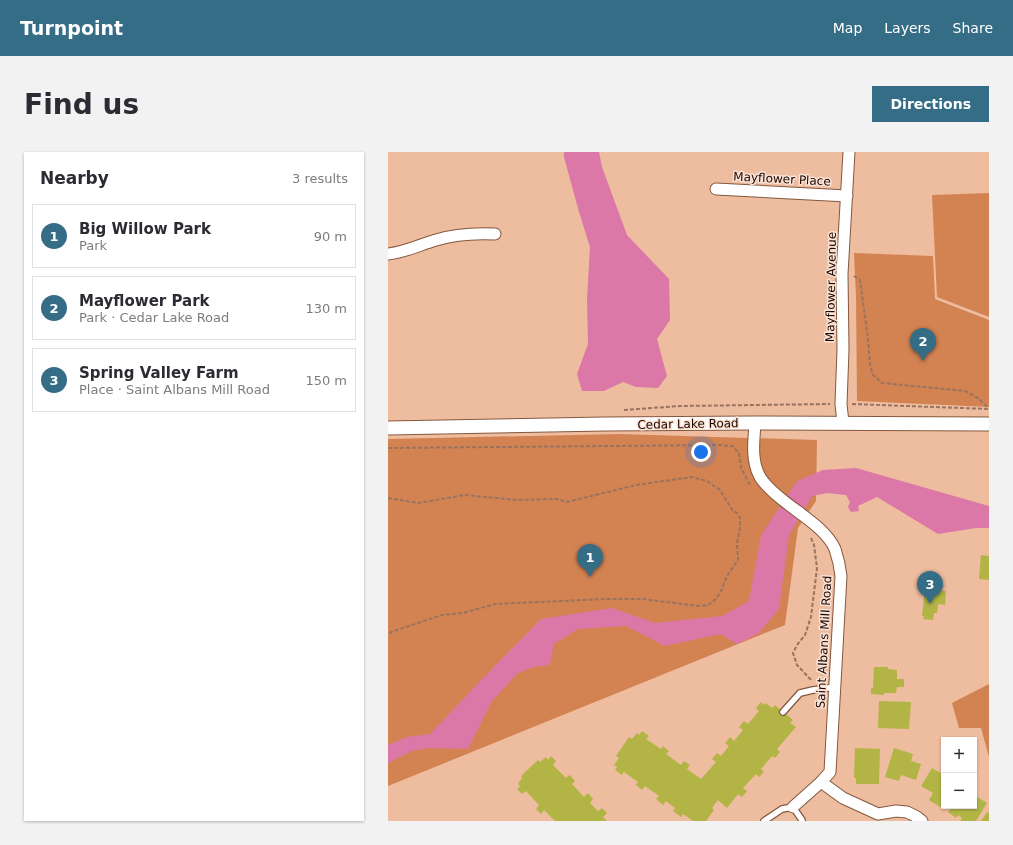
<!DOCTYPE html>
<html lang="en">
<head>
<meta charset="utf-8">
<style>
	:root { --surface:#fff; --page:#f2f2f3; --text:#2b2b33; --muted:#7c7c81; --line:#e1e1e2; --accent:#356d87 }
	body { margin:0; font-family:"DejaVu Sans",sans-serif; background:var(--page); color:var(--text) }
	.controls { position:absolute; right:12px; bottom:12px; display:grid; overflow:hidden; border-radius:0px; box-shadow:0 1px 3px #0004 }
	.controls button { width:36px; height:36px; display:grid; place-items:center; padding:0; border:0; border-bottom:1px solid var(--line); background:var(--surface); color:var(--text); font:20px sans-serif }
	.you { position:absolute; left:313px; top:300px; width:14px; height:14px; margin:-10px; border:3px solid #fff; border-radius:50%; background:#1a73e8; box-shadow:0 0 0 6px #1a73e833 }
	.badge { display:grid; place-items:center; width:26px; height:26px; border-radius:50%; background:var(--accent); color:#fff; font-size:13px; font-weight:700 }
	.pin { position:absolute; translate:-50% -33px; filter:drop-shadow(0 1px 2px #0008) }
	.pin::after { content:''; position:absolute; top:21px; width:14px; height:12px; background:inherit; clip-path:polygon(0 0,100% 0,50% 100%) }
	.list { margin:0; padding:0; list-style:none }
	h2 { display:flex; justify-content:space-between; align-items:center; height:52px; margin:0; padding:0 16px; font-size:17px }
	h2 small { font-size:13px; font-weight:400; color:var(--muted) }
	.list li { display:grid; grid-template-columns:26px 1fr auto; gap:12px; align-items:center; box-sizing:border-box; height:64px; margin:0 8px 8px; padding:0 8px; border:1px solid var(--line); border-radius:0px }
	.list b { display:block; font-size:15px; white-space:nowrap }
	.list p { margin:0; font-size:13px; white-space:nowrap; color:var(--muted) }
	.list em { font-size:13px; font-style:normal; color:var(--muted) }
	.map { position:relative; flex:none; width:601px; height:669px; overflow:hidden; border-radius:0px }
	header { display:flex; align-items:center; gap:24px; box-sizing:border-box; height:56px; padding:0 20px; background:var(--accent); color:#fff }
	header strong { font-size:19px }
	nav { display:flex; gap:22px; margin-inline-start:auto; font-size:14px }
	.intro { display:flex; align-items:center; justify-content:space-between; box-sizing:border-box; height:96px; padding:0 24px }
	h1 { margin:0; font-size:28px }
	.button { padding:10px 18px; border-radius:0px; background:var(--accent); color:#fff; font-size:14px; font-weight:700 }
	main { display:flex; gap:24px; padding:0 24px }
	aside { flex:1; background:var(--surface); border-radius:0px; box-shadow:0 1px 3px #0004 }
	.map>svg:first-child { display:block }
	.green { fill:#d38352 }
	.water { fill:#db78a7 }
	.building { fill:#b2b545 }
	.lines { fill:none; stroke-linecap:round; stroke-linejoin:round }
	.service-casing { stroke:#84583e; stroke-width:8 }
	.minor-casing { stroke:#84583e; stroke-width:13 }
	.tertiary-casing { stroke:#84583e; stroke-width:15 }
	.path { stroke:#987360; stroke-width:2; stroke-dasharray:4 2; stroke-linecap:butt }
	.service { stroke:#fff; stroke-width:5.5 }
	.minor { stroke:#fff; stroke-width:11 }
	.tertiary { stroke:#fff; stroke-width:13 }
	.labels { text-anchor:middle; stroke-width:3; stroke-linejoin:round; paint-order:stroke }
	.street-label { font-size:12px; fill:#170701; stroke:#fce2d4 }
</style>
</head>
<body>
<header>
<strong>Turnpoint</strong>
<nav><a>Map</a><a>Layers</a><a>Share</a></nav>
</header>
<div class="intro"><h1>Find us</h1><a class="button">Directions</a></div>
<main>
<aside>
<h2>Nearby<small>3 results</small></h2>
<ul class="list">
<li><span class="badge">1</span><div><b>Big Willow Park</b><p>Park</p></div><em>90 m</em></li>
<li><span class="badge">2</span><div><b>Mayflower Park</b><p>Park · Cedar Lake Road</p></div><em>130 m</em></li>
<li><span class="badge">3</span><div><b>Spring Valley Farm</b><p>Place · Saint Albans Mill Road</p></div><em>150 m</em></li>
</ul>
</aside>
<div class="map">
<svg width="601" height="669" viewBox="0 0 601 669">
	<rect width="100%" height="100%" fill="#eebc9f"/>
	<!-- green -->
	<g class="green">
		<polygon points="601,41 601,165 549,145 544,43"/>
		<polygon points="466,101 545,104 547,147 601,168 601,255 469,249 468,145"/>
		<polygon points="232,282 429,288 428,349 410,376 397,473 0,634 0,287"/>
		<polygon points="601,532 601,605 593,576 571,576 564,551"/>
	</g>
	<!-- water -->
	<g class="water">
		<polygon points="176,0 211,0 214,15 239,83 281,127 282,168 269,187 279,224 270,236 248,235 235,230 216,239 194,239 189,222 200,192 199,147 202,95 191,60 176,5"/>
		<polygon points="468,316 601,354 601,376 588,376 550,382 489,345 470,354 471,359 463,360 460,355 462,350 458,343 439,341 424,344 401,383 391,457 370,482 349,492 332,482 277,494 238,474 190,477 166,492 162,513 146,515 130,521 104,549 80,597 41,596 24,599 0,611 0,593 19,585 42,582 98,523 153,467 224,456 267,471 334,464 361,449 373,383 409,329 435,318"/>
	</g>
	<!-- building -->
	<g class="building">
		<polygon points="593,403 601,404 601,428 591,427"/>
		<polygon points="537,437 558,439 557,453 550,452 549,461 546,461 545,468 535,467 536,464 534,464"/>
		<polygon points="486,515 500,515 500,517 509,518 509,527 516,527 516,535 509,535 508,541 496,541 496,543 483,542 483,536 485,536"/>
		<polygon points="491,549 523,550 521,577 490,576"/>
		<polygon points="373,550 376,553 378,551 384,556 387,553 405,568 402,571 408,575 389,597 392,600 387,606 384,604 373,617 376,620 371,625 368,622 355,636 359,639 354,645 350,642 339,656 330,648 324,656 326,658 318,669 305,669 295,662 293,665 285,659 287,656 278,649 275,653 268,647 271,644 257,634 254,638 248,633 250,630 236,620 234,623 227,618 229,615 226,613 231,606 228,604 241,585 244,587 249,581 251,583 254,579 261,584 258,587 273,597 275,594 281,599 278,602 293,613 296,609 302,613 299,617 313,627 328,610 324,607 329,601 333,604 341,594 337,591 342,585 346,589 355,578 351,575 356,569 360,572 371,559 368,556"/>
		<polygon points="467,596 492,597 491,632 468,632 468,626 466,626"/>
		<polygon points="506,596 525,602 523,609 533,612 528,628 513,623 511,629 497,625"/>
		<polygon points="163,604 168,609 165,613 178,626 182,623 187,629 184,632 196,645 200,641 205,647 202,651 210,659 214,656 219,661 215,665 219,669 167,669 156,658 153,662 148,657 151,653 138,639 134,642 129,637 132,634 130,632 134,626 133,624 150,608 152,610 158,605 160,608"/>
		<polygon points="544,616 556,623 556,653 554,656 541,648 545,641 533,634"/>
		<polygon points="586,643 599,651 588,669 572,669 574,666 570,663 568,666 560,660 564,654 586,654"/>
		<polygon points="599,660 601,661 601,669 593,669"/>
	</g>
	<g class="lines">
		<defs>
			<g id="service">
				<polyline points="395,560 412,541 425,538 447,535"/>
				<polyline points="376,669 394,657 405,655 414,668 414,669"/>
			</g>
			<g id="minor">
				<polyline points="328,37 459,44"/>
				<path d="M0,102C18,100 31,93 48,88C67,82 87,81 107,82"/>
				<path d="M367,271C366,288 363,307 371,323C376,333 387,342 396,349C412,362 438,377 447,397C450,406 452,415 453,424L442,620L433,630L405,655"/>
				<polyline points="455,271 453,252 455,198 454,122 461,0"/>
				<polyline points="433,630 455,646 490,662 508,659 519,660 529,665 534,669"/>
			</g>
			<polyline id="tertiary" points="0,276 217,272 367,271 601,272"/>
		</defs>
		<!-- service casing -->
		<use href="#service" class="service-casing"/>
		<!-- minor casing -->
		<use href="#minor" class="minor-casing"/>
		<!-- tertiary casing -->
		<use href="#tertiary" class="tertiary-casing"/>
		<!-- path -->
		<g class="path">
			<polyline points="466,124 472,128 480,187 482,212 485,223 494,231 577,239 590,246 600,256"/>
			<polyline points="464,252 601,257"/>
			<polyline points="236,258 292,254 442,252"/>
			<polyline points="0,296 331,293 344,294 351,301 353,316 361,331 363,333"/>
			<polyline points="0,346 30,351 77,343 129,348 169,347 179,350 248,333 304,325 319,329 332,338 345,359 349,361 352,366 352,376 349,391 350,408 339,424 333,439 328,447 320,453 311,454 254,447 217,447 107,452 75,461 54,463 3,480 0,483"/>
			<polyline points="423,386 426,393 429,416 423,465 417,483 409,493 405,501 409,513 424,529"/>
		</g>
		<!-- service -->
		<use href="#service" class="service"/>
		<!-- minor -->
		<use href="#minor" class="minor"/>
		<!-- tertiary -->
		<use href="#tertiary" class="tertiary"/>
	</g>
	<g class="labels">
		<!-- street labels -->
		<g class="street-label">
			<text transform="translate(394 27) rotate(3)" y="4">Mayflower Place</text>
			<text transform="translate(443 135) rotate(-89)" y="4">Mayflower Avenue</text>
			<text transform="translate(300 272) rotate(-1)" y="4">Cedar Lake Road</text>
			<text transform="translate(436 490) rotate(-87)" y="4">Saint Albans Mill Road</text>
		</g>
	</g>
</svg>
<div class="controls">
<button>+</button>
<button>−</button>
</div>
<div class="you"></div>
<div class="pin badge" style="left:202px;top:425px">1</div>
<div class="pin badge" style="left:535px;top:209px">2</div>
<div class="pin badge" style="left:542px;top:452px">3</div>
</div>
</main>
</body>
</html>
